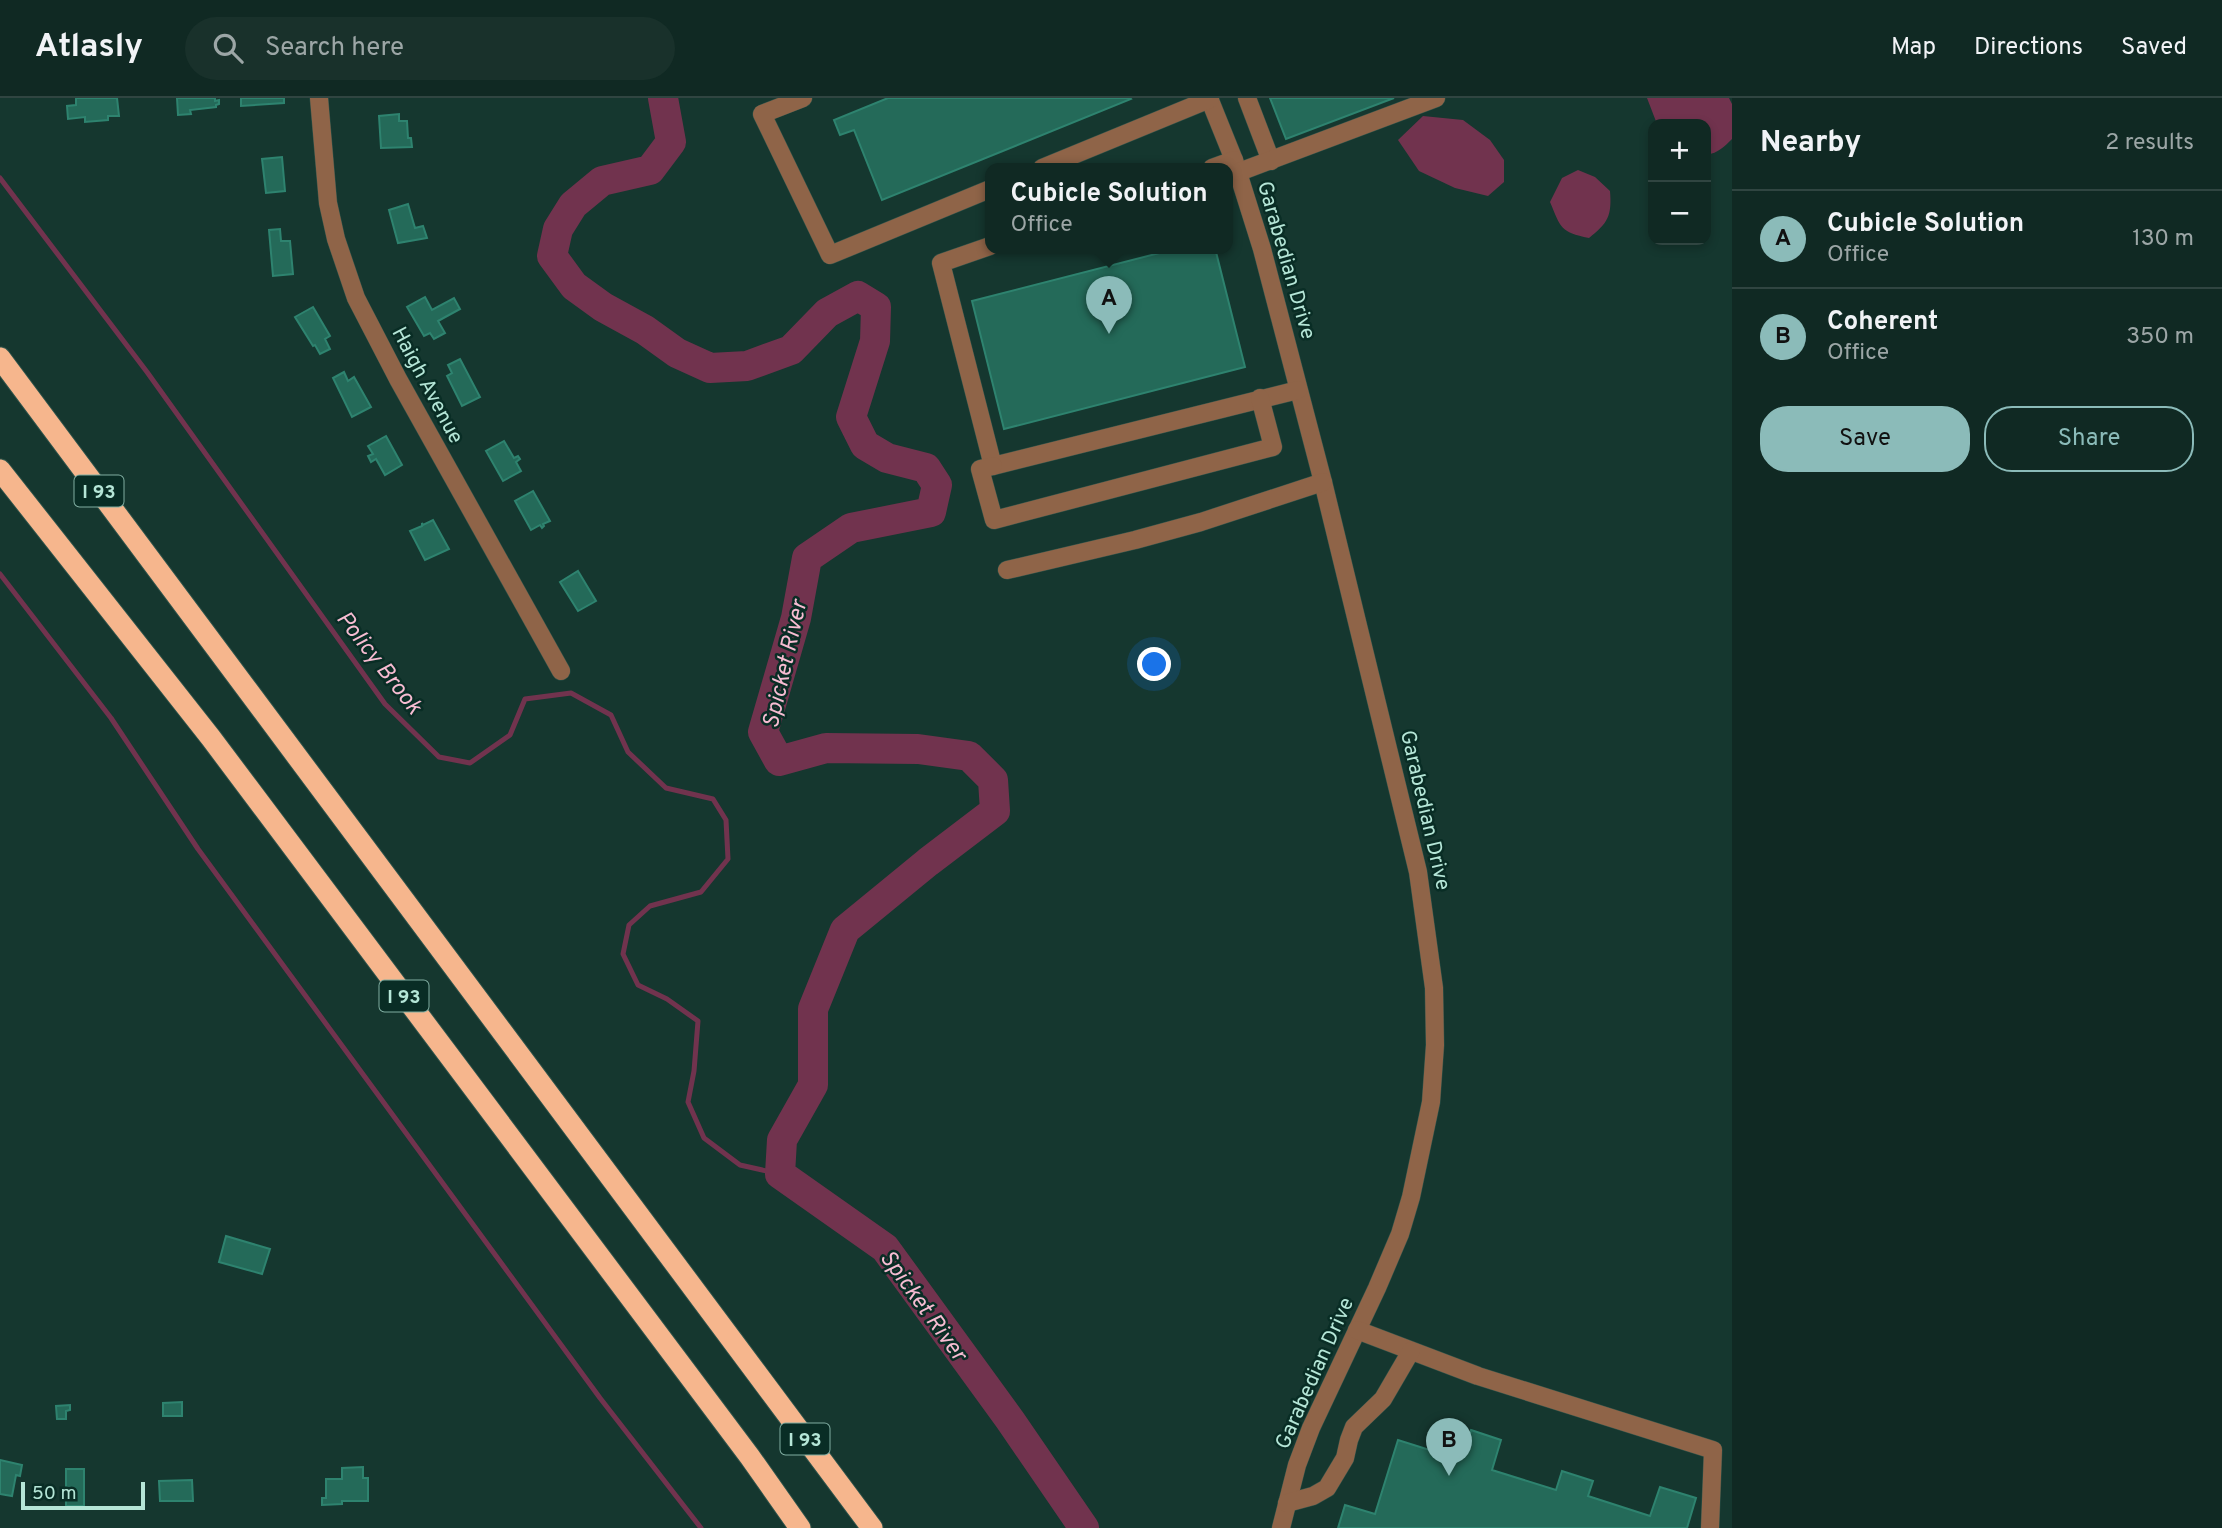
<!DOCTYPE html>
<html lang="en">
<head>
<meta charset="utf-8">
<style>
	:root { --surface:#102923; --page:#19312b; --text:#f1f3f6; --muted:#9ca6a6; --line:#304541; --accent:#8bbbb9 }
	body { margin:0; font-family:Overpass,sans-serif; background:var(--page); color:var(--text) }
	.controls { position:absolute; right:21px; top:21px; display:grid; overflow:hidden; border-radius:14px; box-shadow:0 4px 10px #0003 }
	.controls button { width:63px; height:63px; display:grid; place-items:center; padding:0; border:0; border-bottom:2px solid var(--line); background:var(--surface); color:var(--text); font:35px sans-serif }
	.scale { position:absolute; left:21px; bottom:18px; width:124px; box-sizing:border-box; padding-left:7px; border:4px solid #b5e6d7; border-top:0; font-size:19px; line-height:24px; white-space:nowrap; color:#b5e6d7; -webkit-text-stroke:5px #092d25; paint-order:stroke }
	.you { position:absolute; left:1155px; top:567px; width:24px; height:24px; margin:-18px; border:5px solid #fff; border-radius:50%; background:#1a73e8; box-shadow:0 0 0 10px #1a73e833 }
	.badge { display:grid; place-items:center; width:46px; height:46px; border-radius:50%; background:var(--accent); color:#111; font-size:23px; font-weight:700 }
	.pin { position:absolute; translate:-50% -58px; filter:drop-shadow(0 2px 4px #0008) }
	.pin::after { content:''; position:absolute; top:37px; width:24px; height:21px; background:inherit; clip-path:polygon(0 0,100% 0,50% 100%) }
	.popup { position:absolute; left:985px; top:65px; width:248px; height:91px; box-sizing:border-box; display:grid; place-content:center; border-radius:14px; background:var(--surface); filter:drop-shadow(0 2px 5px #0005); font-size:23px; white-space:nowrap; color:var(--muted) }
	.popup b { font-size:26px; color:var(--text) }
	.popup::after { content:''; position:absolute; left:50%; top:100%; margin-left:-14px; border:14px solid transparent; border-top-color:var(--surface) }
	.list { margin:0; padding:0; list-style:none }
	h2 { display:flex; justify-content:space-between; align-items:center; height:91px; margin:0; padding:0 28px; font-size:30px }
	h2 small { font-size:23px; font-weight:400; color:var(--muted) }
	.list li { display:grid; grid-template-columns:46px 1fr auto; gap:21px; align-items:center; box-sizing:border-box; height:98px; padding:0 28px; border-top:2px solid var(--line) }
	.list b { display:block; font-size:26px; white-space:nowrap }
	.list p { margin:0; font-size:23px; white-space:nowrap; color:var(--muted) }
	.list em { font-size:23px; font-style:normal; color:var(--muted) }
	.actions { display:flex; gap:14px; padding:21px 28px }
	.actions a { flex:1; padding:16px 0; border:2px solid var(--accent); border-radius:28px; text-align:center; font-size:24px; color:var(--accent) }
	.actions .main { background:var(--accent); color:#111 }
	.icon { flex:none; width:38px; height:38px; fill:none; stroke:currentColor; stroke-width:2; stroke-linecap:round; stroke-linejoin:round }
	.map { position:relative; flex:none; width:1732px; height:1430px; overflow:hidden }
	header { display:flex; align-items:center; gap:42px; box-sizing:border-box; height:98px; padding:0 35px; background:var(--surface); border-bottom:2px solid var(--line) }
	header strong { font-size:33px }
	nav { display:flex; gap:38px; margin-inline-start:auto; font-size:24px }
	.search { width:490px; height:63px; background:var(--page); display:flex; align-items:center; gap:18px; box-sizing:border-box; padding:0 24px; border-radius:38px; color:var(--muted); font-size:26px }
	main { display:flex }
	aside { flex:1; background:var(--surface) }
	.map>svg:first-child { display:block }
	.water { fill:#71334e }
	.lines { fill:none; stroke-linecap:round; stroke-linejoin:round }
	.stream { stroke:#71334e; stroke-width:5 }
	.river { stroke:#71334e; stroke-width:30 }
	.building { fill:#246a59; stroke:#2e836f; stroke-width:2 }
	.minor-casing { stroke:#2f534a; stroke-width:19 }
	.highway-casing { stroke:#2f534a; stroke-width:23 }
	.minor { stroke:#8f6448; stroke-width:18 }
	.highway { stroke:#f6b68d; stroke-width:21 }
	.labels { text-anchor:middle; stroke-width:5; stroke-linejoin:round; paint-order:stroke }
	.shield { fill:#092d25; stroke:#81aea2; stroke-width:2 }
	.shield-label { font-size:19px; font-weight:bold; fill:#b5e6d7 }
	.street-label { font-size:21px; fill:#b5e6d7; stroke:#092d25 }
	.water-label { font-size:23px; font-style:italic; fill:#f7bcd2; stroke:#092d25 }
</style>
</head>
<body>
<header>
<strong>Atlasly</strong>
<div class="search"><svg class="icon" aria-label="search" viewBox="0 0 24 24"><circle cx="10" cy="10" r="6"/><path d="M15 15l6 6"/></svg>Search here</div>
<nav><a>Map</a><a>Directions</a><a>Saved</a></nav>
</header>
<main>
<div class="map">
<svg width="1732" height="1430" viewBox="0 0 1732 1430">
	<rect width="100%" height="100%" fill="#15372f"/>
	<!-- water -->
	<g class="water">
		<path d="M1647,0H1729L1732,6V41C1725,48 1716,57 1706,56V26H1657Z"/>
		<polygon points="1423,18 1463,22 1490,42 1504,62 1504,84 1488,98 1455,90 1419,73 1398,42"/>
		<path d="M1578,72L1595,79L1610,93C1612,118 1608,125 1589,140C1560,134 1561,130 1550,104L1562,80Z"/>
	</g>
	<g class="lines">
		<!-- stream -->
		<g class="stream">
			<polyline points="0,80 147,274 385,606 439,659 470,665 510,637 525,601 571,595 611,617 628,654 666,690 713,701 726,722 728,761 701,794 650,808 629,827 623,856 638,887 667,901 698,923 694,973 688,1004 704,1040 740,1067 780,1076"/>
			<polyline points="0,476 111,620 198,751 600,1300 701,1430"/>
		</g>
		<!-- river -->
		<polyline class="river" points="663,0 671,44 650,72 602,83 573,107 558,131 552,158 574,188 603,209 645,232 677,255 710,270 747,268 791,252 827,215 858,198 876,209 875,243 851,319 865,347 887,360 926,370 937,387 931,414 851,430 807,460 796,520 763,634 779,663 826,650 918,651 969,658 993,682 995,713 928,764 845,832 813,911 813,987 782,1042 780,1076 885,1150 1010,1322 1084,1430"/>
	</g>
	<!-- building -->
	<g class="building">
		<polygon points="76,0 117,0 119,18 108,18 108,22 85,24 85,19 68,21 67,8 76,7"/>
		<polygon points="177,0 215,0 215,3 219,2 219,6 216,7 216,9 190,12 191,16 178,17"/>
		<polygon points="241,0 284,0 284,5 241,8"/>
		<polygon points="888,0 1130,0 1131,1 882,102 854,32 840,37 834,22"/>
		<polygon points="1270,0 1394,0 1286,41"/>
		<polygon points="399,16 399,23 407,23 408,40 411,40 412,49 381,50 379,18"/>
		<polygon points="282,59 285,93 266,95 262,61"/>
		<polygon points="408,106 415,130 423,128 427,140 398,145 389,112"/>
		<polygon points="280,131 281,143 290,143 293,176 273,178 269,132"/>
		<polygon points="1179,150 1215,150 1245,269 1004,331 972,203"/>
		<polygon points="425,199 432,212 454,200 460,211 438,223 445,235 434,241 430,235 424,238 407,209"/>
		<polygon points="313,209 330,238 325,241 330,251 320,256 315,247 313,248 295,219"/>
		<polygon points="460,261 480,299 462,308 447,278 452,275 448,267"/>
		<polygon points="344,274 348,283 354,279 371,309 352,319 333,280"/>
		<polygon points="386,338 402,367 385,377 376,361 371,364 368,358 373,356 368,348"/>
		<polygon points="504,343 514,360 518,358 520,361 516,364 521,373 503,383 486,353"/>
		<polygon points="533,393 550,423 543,426 544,428 542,430 540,427 531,432 515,403"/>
		<polygon points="433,422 449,451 425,462 410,433 422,428 422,425 423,427"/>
		<polygon points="578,473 596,503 578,513 560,484"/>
		<polygon points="226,1138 270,1151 262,1176 219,1164"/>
		<polygon points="182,1304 182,1318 163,1318 163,1305"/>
		<polygon points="70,1307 70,1312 66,1313 66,1321 57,1321 56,1308"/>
		<polygon points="1471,1332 1501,1342 1492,1372 1556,1392 1562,1373 1593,1383 1588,1398 1650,1418 1660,1389 1696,1400 1687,1430 1338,1430 1345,1407 1375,1416 1398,1342 1455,1360 1458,1353 1465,1355"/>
		<polygon points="0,1362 22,1367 20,1378 16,1377 12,1398 0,1396"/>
		<polygon points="363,1369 363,1380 368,1380 368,1403 342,1403 342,1406 322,1407 322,1400 326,1400 326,1381 342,1381 342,1370"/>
		<rect x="66" y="1371" width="18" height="37"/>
		<polygon points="192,1382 193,1403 160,1403 159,1383"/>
	</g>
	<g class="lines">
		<defs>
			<g id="minor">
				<polyline points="319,0 328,105 336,141 356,200 398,281 561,573"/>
				<polyline points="803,0 762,16 830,157 990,91"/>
				<polyline points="1209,0 1234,62 1262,151 1323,384 1418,774 1434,890 1435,947 1431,1004 1411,1099 1400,1136 1377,1190 1311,1330 1297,1367 1281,1430"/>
				<polyline points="1247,0 1271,63"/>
				<polyline points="1042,70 1210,1"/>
				<polyline points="1212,70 1234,62"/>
				<polyline points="1239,74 1436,0"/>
				<polyline points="990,148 941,165 993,368 1298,292"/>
				<polyline points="993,368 980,371 994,422 1273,349 1260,300"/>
				<polyline points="1007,472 1135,442 1201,424 1323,384"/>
				<polyline points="1357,1232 1478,1278 1713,1352 1710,1430"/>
				<polyline points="1287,1405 1313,1398 1327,1390 1345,1360 1349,1342 1354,1329 1383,1301 1411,1253"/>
			</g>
			<g id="highway">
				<polyline points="0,260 872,1430"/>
				<polyline points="0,372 211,640 750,1359 800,1430"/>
			</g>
		</defs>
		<!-- minor casing -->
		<use href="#minor" class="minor-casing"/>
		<!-- highway casing -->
		<use href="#highway" class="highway-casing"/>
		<!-- minor -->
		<use href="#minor" class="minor"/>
		<!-- highway -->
		<use href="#highway" class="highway"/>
	</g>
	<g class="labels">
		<!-- shield labels -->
		<g class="shield">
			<rect x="74.5" y="377.5" width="49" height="31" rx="5"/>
			<rect x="379.5" y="882.5" width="49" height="31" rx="5"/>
			<rect x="780.5" y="1325.5" width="49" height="31" rx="5"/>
		</g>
		<g class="shield-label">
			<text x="99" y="400">I 93</text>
			<text x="404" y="905">I 93</text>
			<text x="805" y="1348">I 93</text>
		</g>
		<!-- street labels -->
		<g class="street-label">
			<text transform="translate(1287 162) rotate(74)" y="7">Garabedian Drive</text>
			<text transform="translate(428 287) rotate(62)" y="7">Haigh Avenue</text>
			<text transform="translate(1426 712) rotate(77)" y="7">Garabedian Drive</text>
			<text transform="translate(1314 1275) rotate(-66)" y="7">Garabedian Drive</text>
		</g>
		<!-- water labels -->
		<g class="water-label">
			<text transform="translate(380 564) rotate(52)" y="8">Policy Brook</text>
			<text transform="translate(784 566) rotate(-77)" y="8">Spicket River</text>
			<text transform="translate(924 1207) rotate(54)" y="8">Spicket River</text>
		</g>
	</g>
</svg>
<div class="controls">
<button>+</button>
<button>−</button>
</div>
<div class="scale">50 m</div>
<div class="you"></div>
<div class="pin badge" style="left:1109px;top:236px">A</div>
<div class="popup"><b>Cubicle Solution</b>Office</div>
<div class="pin badge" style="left:1449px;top:1378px">B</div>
</div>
<aside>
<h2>Nearby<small>2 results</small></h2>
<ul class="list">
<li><span class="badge">A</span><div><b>Cubicle Solution</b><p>Office</p></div><em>130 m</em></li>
<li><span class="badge">B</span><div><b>Coherent</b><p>Office</p></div><em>350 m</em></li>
</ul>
<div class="actions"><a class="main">Save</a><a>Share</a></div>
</aside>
</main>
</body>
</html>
